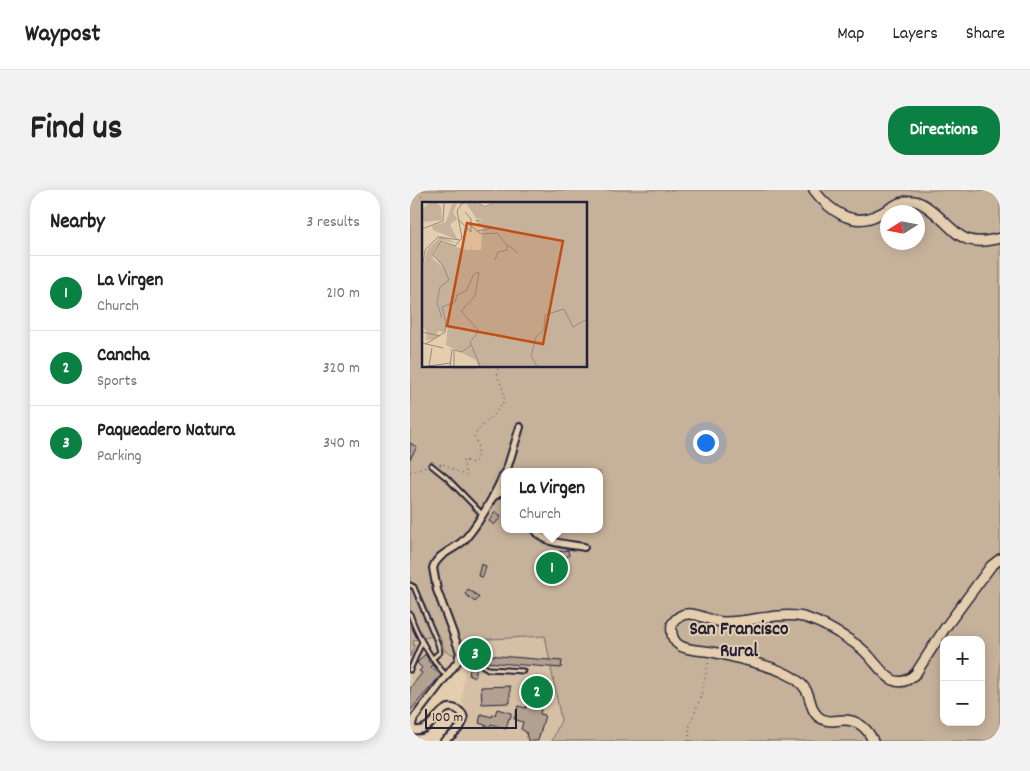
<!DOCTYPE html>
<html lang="en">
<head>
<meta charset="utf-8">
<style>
	:root { --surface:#fff; --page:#f2f2f2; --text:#222; --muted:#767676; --line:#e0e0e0; --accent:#0b8043 }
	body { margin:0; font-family:Dekko,sans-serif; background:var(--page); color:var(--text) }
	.controls { position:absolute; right:15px; bottom:15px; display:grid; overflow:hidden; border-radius:10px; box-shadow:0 2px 12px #0003 }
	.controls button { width:45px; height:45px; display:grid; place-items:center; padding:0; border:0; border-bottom:1px solid var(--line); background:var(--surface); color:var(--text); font:25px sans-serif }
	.compass { position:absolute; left:470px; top:15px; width:45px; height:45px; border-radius:50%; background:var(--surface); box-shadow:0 2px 12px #0003; rotate:259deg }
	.scale { position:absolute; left:15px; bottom:12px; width:92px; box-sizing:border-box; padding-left:5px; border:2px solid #22223b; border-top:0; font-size:14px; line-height:18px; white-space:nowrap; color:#22223b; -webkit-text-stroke:4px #e5ceae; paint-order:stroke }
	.you { position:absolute; left:295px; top:252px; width:18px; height:18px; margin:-12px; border:4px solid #fff; border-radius:50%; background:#1a73e8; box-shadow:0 0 0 8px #1a73e833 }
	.badge { display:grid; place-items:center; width:32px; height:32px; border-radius:50%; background:var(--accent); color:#fff; font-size:16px; font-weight:700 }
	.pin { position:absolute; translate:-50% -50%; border:2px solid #fff; box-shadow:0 1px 5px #0006 }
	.popup { position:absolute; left:91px; top:278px; width:102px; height:65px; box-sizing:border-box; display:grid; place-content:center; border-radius:10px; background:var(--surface); filter:drop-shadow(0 1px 4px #0005); font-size:16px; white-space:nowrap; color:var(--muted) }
	.popup b { font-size:19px; color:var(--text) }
	.popup::after { content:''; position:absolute; left:50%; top:100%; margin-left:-10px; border:10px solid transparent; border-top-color:var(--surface) }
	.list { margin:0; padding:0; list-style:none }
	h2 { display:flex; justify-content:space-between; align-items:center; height:65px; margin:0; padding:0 20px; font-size:21px }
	h2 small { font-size:16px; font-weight:400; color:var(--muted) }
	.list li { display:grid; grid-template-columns:32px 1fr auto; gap:15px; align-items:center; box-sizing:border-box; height:75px; padding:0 20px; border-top:1px solid var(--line) }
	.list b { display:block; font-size:19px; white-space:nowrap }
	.list p { margin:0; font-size:16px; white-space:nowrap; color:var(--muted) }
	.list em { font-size:16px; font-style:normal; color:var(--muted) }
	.map { position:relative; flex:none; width:590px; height:551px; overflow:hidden; border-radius:20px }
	header { display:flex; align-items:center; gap:30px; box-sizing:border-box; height:70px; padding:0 25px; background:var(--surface); border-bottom:1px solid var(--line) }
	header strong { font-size:24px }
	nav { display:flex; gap:28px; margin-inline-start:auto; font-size:18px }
	.intro { display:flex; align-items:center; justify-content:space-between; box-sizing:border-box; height:120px; padding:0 30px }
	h1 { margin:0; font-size:35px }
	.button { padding:12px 22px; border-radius:20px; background:var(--accent); color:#fff; font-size:18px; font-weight:700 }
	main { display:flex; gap:30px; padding:0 30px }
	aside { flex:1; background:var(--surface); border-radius:20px; box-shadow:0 2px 12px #0003 }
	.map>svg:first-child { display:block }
	.built { fill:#d6c0a5 }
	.green { fill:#c6b29b; stroke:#746a6b; fill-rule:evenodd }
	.building { fill:#b2a190; stroke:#22223b }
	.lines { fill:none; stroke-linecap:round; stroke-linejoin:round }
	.service-casing { stroke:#22223b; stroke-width:7 }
	.minor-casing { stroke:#22223b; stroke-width:10 }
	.tertiary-casing { stroke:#22223b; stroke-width:11 }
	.secondary-casing { stroke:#22223b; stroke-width:12 }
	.path { stroke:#22223b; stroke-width:1; stroke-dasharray:1 4; stroke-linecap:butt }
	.service { stroke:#e5ceae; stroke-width:3 }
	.minor { stroke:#e5ceae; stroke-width:6 }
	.tertiary { stroke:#e5ceae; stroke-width:8 }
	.secondary { stroke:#e5ceae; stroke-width:9 }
	.labels { text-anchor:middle; stroke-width:4; stroke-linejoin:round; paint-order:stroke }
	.neighbourhood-label { font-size:19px; font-weight:bold; fill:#22223b; stroke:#e5ceae }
	.inset-road { fill:none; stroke:#978980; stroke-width:1 }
	.view { fill:#c04e15; fill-opacity:0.15; stroke:#c04e15; stroke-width:2.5 }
	.inset-edge { fill:none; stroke:#22223b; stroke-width:2.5 }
</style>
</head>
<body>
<header>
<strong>Waypost</strong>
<nav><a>Map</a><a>Layers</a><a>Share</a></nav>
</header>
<div class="intro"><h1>Find us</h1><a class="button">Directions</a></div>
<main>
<aside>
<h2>Nearby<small>3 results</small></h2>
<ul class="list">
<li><span class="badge">1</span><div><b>La Virgen</b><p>Church</p></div><em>210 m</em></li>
<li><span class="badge">2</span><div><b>Cancha</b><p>Sports</p></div><em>320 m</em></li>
<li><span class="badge">3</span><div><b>Paqueadero Natura</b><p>Parking</p></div><em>340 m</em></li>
</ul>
</aside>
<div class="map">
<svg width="590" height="551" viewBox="0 0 590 551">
	<rect width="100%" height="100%" fill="#e5ceae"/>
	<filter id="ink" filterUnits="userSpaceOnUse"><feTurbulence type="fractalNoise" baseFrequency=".02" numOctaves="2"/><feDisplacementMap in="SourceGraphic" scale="10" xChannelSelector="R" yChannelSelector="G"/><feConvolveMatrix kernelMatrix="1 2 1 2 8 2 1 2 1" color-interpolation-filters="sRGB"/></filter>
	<g filter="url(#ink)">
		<!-- built -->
		<g class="built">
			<polygon points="11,393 35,461 45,465 40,477 0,525 0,467 4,457 0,440"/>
			<polygon points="147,445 157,514 142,551 41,551 56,539 58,529 52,509 57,455 63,450"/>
		</g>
		<!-- green -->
		<g class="green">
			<path d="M0,0H590V541L578,551H142L151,530L135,446L63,450L52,457L46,442L41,443L46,457L45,465L35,461L29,445L3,450L4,457L0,467ZM14,14H176V176H14ZM478,22H508V52H478ZM94,282H190V339H94ZM534,450H571V532H534Z"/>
			<polygon points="116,490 143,498 138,514 112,506"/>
		</g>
		<!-- building -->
		<g class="building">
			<polygon points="0,253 7,257 0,269"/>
			<polygon points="85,322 91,327 84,335 79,331"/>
			<polygon points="158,360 159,366 139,370 147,377 141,384 135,378 138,374 136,364"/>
			<polygon points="71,374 76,376 73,387 68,386"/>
			<polygon points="58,399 69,407 65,412 55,404"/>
			<polygon points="15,464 19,470 18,471 23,475 21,477 31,485 0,521 0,498 12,483 9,481 12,478 7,473"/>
			<polygon points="76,465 152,471 151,478 75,472"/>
			<polygon points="56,474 67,476 65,487 59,486 60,477 56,476"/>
			<polygon points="100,496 100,513 72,514 71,497"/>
			<polygon points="117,514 131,519 130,524 135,525 128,551 118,551 116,542 111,539 113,532 104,529 108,516 116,518"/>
			<polygon points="87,519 101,523 101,528 99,528 96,539 81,534 80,537 69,533 71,524 82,527 83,524 85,525"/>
		</g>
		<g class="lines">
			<defs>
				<g id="service">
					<polyline points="21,275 37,288 72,324"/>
					<polyline points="0,395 4,397 28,454 30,462 23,468"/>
					<path d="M0,424C6,443 22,472 37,486"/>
					<polyline points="49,468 68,473 78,479 113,481"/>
					<polyline points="0,480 12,452"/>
				</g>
				<g id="minor">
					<polyline points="96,282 110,237"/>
					<polyline points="83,307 91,302 94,302"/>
					<path d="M125,339C132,354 159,354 174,357"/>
					<path d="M34,551C42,545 66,529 46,519C29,511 24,544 3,540L2,534L4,528L48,471L50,462L27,400L23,378C28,362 46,360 56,348C72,329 84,306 94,284"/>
				</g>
				<polyline id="tertiary" points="586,551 590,550"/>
				<g id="secondary">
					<path d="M404,0C419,20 443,39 469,24C480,19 491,9 504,11C511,12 516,16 521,20C548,41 550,59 590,48"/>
					<path d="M463,551C458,539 448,530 434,530C426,530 420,533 412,529C400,523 402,510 396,500C386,483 357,476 339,471C327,468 314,464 302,462C284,459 258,462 262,434C266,428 272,423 281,424C292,425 302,432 314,432C341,432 367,422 393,427C409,431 424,440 438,449C446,454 453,459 459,466C472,480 485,505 506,483L535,438L581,376L590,369"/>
				</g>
			</defs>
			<!-- service casing -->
			<use href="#service" class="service-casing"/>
			<!-- minor casing -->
			<use href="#minor" class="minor-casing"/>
			<!-- tertiary casing -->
			<use href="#tertiary" class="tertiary-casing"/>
			<!-- secondary casing -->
			<use href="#secondary" class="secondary-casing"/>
			<!-- path -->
			<g class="path">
				<polyline points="3,0 22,14"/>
				<path d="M30,275L31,273L56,286L53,270L64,273C70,265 68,254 64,246C70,236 92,219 94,210C96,197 83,187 89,176"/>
				<polyline points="0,282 16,276"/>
				<polyline points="280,551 279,537 291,506 299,470"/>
			</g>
			<!-- service -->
			<use href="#service" class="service"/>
			<!-- minor -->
			<use href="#minor" class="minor"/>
			<!-- tertiary -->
			<use href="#tertiary" class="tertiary"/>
			<!-- secondary -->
			<use href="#secondary" class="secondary"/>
		</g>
	</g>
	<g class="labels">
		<!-- neighbourhood labels -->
		<g class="neighbourhood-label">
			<text x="329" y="444">San Francisco<tspan x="329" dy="22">Rural</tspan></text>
		</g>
	</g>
	<!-- overview -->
	<g transform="translate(12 12)">
		<rect width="165" height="165" fill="#e5ceae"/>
		<path d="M7,1H15L19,5L20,18L0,20V7ZM35,1L31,10L35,17L28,23L36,38L11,28L10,24L24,20L30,2ZM41,1H55L63,6L72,1H165V164H56L54,158L24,143L26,122L22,130L16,129L14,134L19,132L13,137L4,138L5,130L0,124V70L5,48L19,34L34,41L20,38L11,52V57L23,67L12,54L19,40L44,48H49V42L50,48H59L60,33L63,32L59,31L63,25L57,22L61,18L54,16L44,1L38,4Z" fill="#c6b29b"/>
		<path class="inset-road" d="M56,1L63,5L71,1M37,18L49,30V17L43,10M59,19L54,18L62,26M47,22L59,32L75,31L84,42L96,51M0,27L21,19L22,1M55,29L72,26M73,58L76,50L85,48V43M0,68L3,48L16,35L38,38M20,116L15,101L18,85L27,78L21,64L11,53L19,39L33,44L40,36L35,9L40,1M24,120L20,105L33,100L35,93L44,89L52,72L57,70L53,94L39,109L57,129L48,140L58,164M0,130L18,134M0,141L21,146M4,142L23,130L24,120M7,164L28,161M7,164L10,146M28,164L30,147M32,164V148L40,150L49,143M115,164L109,154L114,135L122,127L123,113L142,107L151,125L165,117"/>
		<path class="view" d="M45,21L141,39L121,142L25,124Z"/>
		<rect width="165" height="165" class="inset-edge"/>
	</g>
</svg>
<div class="controls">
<button>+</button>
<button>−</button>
</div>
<svg class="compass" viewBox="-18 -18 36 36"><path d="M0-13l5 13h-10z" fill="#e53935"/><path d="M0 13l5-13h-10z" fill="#767676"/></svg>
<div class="scale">100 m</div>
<div class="you"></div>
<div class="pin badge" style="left:142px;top:378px">1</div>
<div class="popup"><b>La Virgen</b>Church</div>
<div class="pin badge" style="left:127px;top:502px">2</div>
<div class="pin badge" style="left:65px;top:464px">3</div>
</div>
</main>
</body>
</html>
